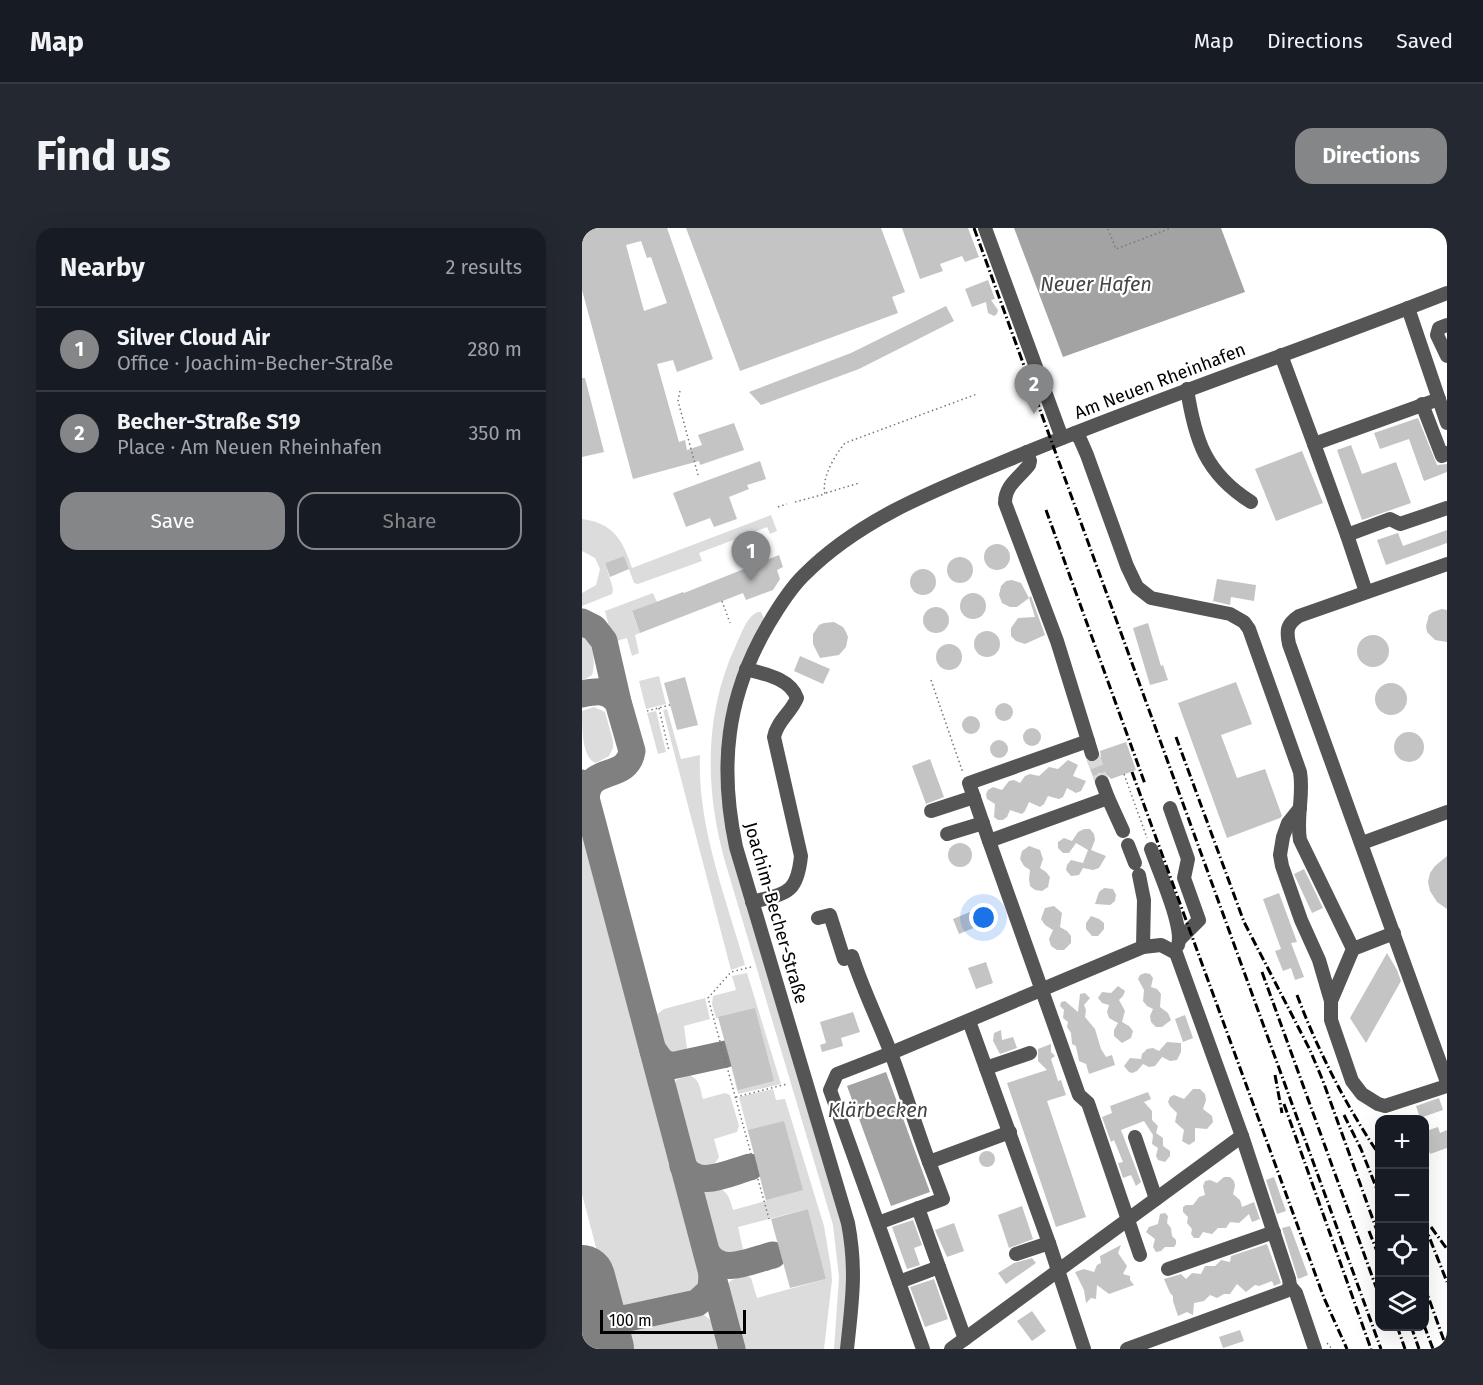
<!DOCTYPE html>
<html lang="en">
<head>
<meta charset="utf-8">
<style>
	:root { --surface:#171b24; --page:#242831; --text:#f1f3f6; --muted:#9ea1a6; --line:#363941; --accent:#858687 }
	body { margin:0; font-family:"Fira Sans",sans-serif; background:var(--page); color:var(--text) }
	.controls { position:absolute; right:18px; bottom:18px; display:grid; overflow:hidden; border-radius:12px; box-shadow:0 6px 24px #0002 }
	.controls button { width:54px; height:54px; display:grid; place-items:center; padding:0; border:0; border-bottom:2px solid var(--line); background:var(--surface); color:var(--text); font:30px sans-serif }
	.scale { position:absolute; left:18px; bottom:15px; width:146px; box-sizing:border-box; padding-left:6px; border:3px solid #000; border-top:0; font-size:16px; line-height:21px; white-space:nowrap; color:#000; -webkit-text-stroke:4px #fff; paint-order:stroke }
	.you { position:absolute; left:402px; top:690px; width:21px; height:21px; margin:-15px; border:4px solid #fff; border-radius:50%; background:#1a73e8; box-shadow:0 0 0 9px #1a73e833 }
	.badge { display:grid; place-items:center; width:39px; height:39px; border-radius:50%; background:var(--accent); color:#fff; font-size:20px; font-weight:700 }
	.pin { position:absolute; translate:-50% -50px; filter:drop-shadow(0 2px 3px #0008) }
	.pin::after { content:''; position:absolute; top:32px; width:21px; height:18px; background:inherit; clip-path:polygon(0 0,100% 0,50% 100%) }
	.list { margin:0; padding:0; list-style:none }
	h2 { display:flex; justify-content:space-between; align-items:center; height:78px; margin:0; padding:0 24px; font-size:26px }
	h2 small { font-size:20px; font-weight:400; color:var(--muted) }
	.list li { display:grid; grid-template-columns:39px 1fr auto; gap:18px; align-items:center; box-sizing:border-box; height:84px; padding:0 24px; border-top:2px solid var(--line) }
	.list b { display:block; font-size:22px; white-space:nowrap }
	.list p { margin:0; font-size:20px; white-space:nowrap; color:var(--muted) }
	.list em { font-size:20px; font-style:normal; color:var(--muted) }
	.actions { display:flex; gap:12px; padding:18px 24px }
	.actions a { flex:1; padding:14px 0; border:2px solid var(--accent); border-radius:18px; text-align:center; font-size:21px; color:var(--accent) }
	.actions .main { background:var(--accent); color:#fff }
	.icon { flex:none; width:33px; height:33px; fill:none; stroke:currentColor; stroke-width:2; stroke-linecap:round; stroke-linejoin:round }
	.map { position:relative; flex:none; width:865px; height:1121px; overflow:hidden; border-radius:18px }
	header { display:flex; align-items:center; gap:36px; box-sizing:border-box; height:84px; padding:0 30px; background:var(--surface); border-bottom:2px solid var(--line) }
	header strong { font-size:28px }
	nav { display:flex; gap:33px; margin-inline-start:auto; font-size:21px }
	.intro { display:flex; align-items:center; justify-content:space-between; box-sizing:border-box; height:144px; padding:0 36px }
	h1 { margin:0; font-size:42px }
	.button { padding:15px 27px; border-radius:18px; background:var(--accent); color:#fff; font-size:21px; font-weight:700 }
	main { display:flex; gap:36px; padding:0 36px }
	aside { flex:1; background:var(--surface); border-radius:18px; box-shadow:0 6px 24px #0002 }
	.map>svg:first-child { display:block }
	.green { fill:#dcdcdc }
	.water { fill:#a3a3a3 }
	.lines { fill:none; stroke-linecap:round; stroke-linejoin:round }
	.taxiway { stroke:#808080; stroke-width:27 }
	.runway { stroke:#808080; stroke-width:66 }
	.building { fill:#c4c4c4; fill-rule:evenodd }
	.minor-tunnel { stroke:#d9d9d9; stroke-width:14; stroke-dasharray:14 7; stroke-linecap:butt }
	.path { stroke:#777; stroke-width:1.5; stroke-dasharray:1.5 3; stroke-linecap:butt }
	.minor { stroke:#555; stroke-width:14 }
	.rail { stroke:#000; stroke-width:3; stroke-dasharray:9 3 1.5 3; stroke-linecap:butt }
	.labels { text-anchor:middle; stroke-width:4.5; stroke-linejoin:round; paint-order:stroke }
	.street-label { font-size:18px; fill:#000; stroke:#fff }
	.water-label { font-size:20px; font-style:italic; fill:#444; stroke:#fff }
</style>
</head>
<body>
<header>
<strong>Map</strong>
<nav><a>Map</a><a>Directions</a><a>Saved</a></nav>
</header>
<div class="intro"><h1>Find us</h1><a class="button">Directions</a></div>
<main>
<aside>
<h2>Nearby<small>2 results</small></h2>
<ul class="list">
<li><span class="badge">1</span><div><b>Silver Cloud Air</b><p>Office · Joachim-Becher-Straße</p></div><em>280 m</em></li>
<li><span class="badge">2</span><div><b>Becher-Straße S19</b><p>Place · Am Neuen Rheinhafen</p></div><em>350 m</em></li>
</ul>
<div class="actions"><a class="main">Save</a><a>Share</a></div>
</aside>
<div class="map">
<svg width="865" height="1121" viewBox="0 0 865 1121">
	<rect width="100%" height="100%" fill="#fff"/>
	<!-- green -->
	<g class="green">
		<path d="M189,287L195,303L188,306L185,299L117,325L120,333L56,356L52,355L42,328L23,335L31,361L30,366L0,378V365L14,357L18,341L13,330L0,323V291C31,295 41,312 50,340Z"/>
		<polygon points="71,365 75,374 50,384 58,405 53,407 57,425 50,428 45,410 31,414 23,383"/>
		<path d="M176,384H179L182,391L169,418L140,562L144,601L261,998L267,1046L259,1121H252L257,1049L251,997L144,637C123,563 121,488 154,417C160,405 164,389 176,384Z"/>
		<path d="M0,405C11,413 14,435 10,447L0,453Z"/>
		<polygon points="77,448 84,476 64,481 57,453"/>
		<path d="M12,479L23,484L31,513V520L27,528L14,535C0,531 0,500 0,483Z"/>
		<path d="M85,481L99,531L118,527C115,598 144,670 163,737L149,742L81,482Z"/>
		<polygon points="74,483 84,524 76,526 65,485"/>
		<polygon points="0,587 120,1040 119,1051 115,1060 101,1072 46,1085 34,1081 28,1073 0,966"/>
		<polygon points="165,745 199,856 156,866 137,790 134,790 130,776 131,768 154,762 150,748"/>
		<path d="M123,770L128,791L102,798L105,820C86,845 68,805 74,787L82,781Z"/>
		<path d="M107,847C118,851 118,861 121,871L143,865L148,867L157,898L155,904L132,911L137,929C133,938 123,943 113,938L107,928L91,866L94,852Z"/>
		<path d="M191,861L194,872L203,871L242,998L249,1040L250,1052L242,1121H159L143,1063L148,1053L163,1047L169,1050L175,1070L244,1051L226,981L156,999L161,1021C155,1029 141,1032 133,1022C129,1017 128,1007 126,1000C124,990 111,954 136,960C147,963 148,973 151,982L184,973L157,869Z"/>
		<path d="M112,1082C132,1089 136,1102 141,1121H41C40,1115 40,1108 44,1103C52,1092 99,1083 112,1082Z"/>
	</g>
	<!-- water -->
	<g class="water">
		<polygon points="432,0 639,0 663,64 481,129"/>
		<polygon points="304,844 348,964 309,978 265,858"/>
	</g>
	<g class="lines">
		<!-- taxiway -->
		<g class="taxiway">
			<path d="M0,394L12,400L22,413L36,474L50,523C45,555 5,535 4,572"/>
			<path d="M0,466C15,463 25,461 36,474"/>
			<polyline points="0,555 150,1121"/>
			<polyline points="71,822 79,833 89,838 144,826"/>
			<path d="M101,938C115,962 146,945 168,939"/>
			<path d="M125,1025C139,1049 170,1032 191,1027"/>
			<polyline points="8,1080 17,1090 32,1093 115,1075 129,1062 130,1047"/>
		</g>
		<!-- runway -->
		<polyline class="runway" points="0,1050 19,1121"/>
	</g>
	<!-- building -->
	<g class="building">
		<path d="M0,0H85L131,131L95,144L91,132L75,136L97,214L103,212L105,222L120,217L116,207L152,195L162,222L118,237L117,233L51,251L0,62ZM59,13L65,30L69,29L85,75L62,83L44,17Z"/>
		<polygon points="104,0 299,0 323,64 310,69 316,85 158,143"/>
		<polygon points="320,0 386,0 397,29 383,34 380,28 358,36 361,43 338,51"/>
		<polygon points="406,52 413,71 409,72 416,82 415,86 412,88 406,85 404,74 390,79 383,61"/>
		<polygon points="364,78 372,93 277,141 179,177 167,164 269,125"/>
		<polygon points="0,150 3,150 22,224 0,229"/>
		<polygon points="836,190 855,237 865,236 865,244 842,253 827,211 798,221 792,205"/>
		<polygon points="769,217 780,246 814,234 829,275 780,292 755,222"/>
		<polygon points="720,223 741,275 694,293 673,241"/>
		<polygon points="178,233 184,251 165,257 167,261 147,269 155,291 132,299 128,290 104,299 91,265"/>
		<polygon points="865,302 865,315 804,337 795,312 816,305 821,318"/>
		<circle cx="415" cy="329" r="13"/>
		<polygon points="197,327 201,339 195,342 198,351 191,362 164,372 161,365 58,405 50,383 101,364 102,365"/>
		<polygon points="42,328 47,341 28,349 23,335"/>
		<circle cx="378" cy="342" r="13"/>
		<circle cx="341" cy="354" r="13"/>
		<polygon points="635,351 674,357 672,373 649,369 648,377 631,373"/>
		<polygon points="430,352 439,355 447,370 449,368 463,407 443,416 434,413 429,408 429,400 436,390 453,389 447,370 435,379 428,379 420,375 417,367 419,358 424,353"/>
		<circle cx="391" cy="378" r="13"/>
		<circle cx="354" cy="392" r="13"/>
		<polygon points="860,381 865,382 865,414 853,412 845,404 844,398 847,387 851,384"/>
		<polygon points="252,394 261,399 264,404 266,409 264,419 257,427 238,430 231,416 231,406 237,397 242,395"/>
		<polygon points="566,395 579,438 581,437 586,452 568,457 551,400"/>
		<circle cx="405" cy="416" r="13"/>
		<circle cx="791" cy="423" r="16"/>
		<circle cx="367" cy="429" r="13"/>
		<polygon points="218,428 248,441 241,456 212,443"/>
		<polygon points="103,449 116,497 95,502 82,455"/>
		<polygon points="654,454 670,496 639,507 655,550 683,541 700,588 698,590 645,610 596,475"/>
		<circle cx="809" cy="471" r="16"/>
		<circle cx="422" cy="484" r="9"/>
		<circle cx="389" cy="497" r="9"/>
		<circle cx="450" cy="509" r="9"/>
		<circle cx="827" cy="519" r="15"/>
		<circle cx="417" cy="521" r="9"/>
		<polygon points="544,514 554,542 529,551 525,547 517,545 512,551 505,533 513,534 519,529 518,523"/>
		<polygon points="348,531 362,569 344,576 330,538"/>
		<polygon points="486,532 496,537 491,548 504,553 499,563 494,565 485,560 481,569 477,571 466,568 462,576 458,579 447,574 443,583 440,586 428,582 425,589 421,592 416,592 412,589 413,576 405,571 404,566 406,562 411,559 420,562 427,553 432,552 438,555 443,548 448,546 457,548 467,539 476,541"/>
		<polygon points="502,601 508,601 512,606 513,612 509,622 524,628 517,640 511,642 501,640 497,647 489,648 484,642 485,637 489,632 501,635 506,622 494,615 487,625 481,625 476,620 476,614 482,610 490,613 496,604"/>
		<circle cx="378" cy="627" r="12"/>
		<polygon points="447,618 458,622 461,631 458,640 464,644 468,649 466,659 460,663 453,662 448,658 447,651 448,642 442,638 438,631 440,623"/>
		<polygon points="865,628 865,681 855,674 848,663 846,654 848,645 853,638"/>
		<polygon points="722,641 741,680 730,685 712,646"/>
		<polygon points="522,660 531,661 534,667 533,673 528,677 513,676 517,664"/>
		<polygon points="697,665 715,714 709,715 722,749 713,752 709,740 701,743 693,723 699,721 681,671"/>
		<polygon points="472,678 480,685 478,699 485,703 489,708 489,715 482,722 475,722 469,718 467,711 471,702 463,697 459,691 463,680"/>
		<polygon points="388,684 394,699 377,706 371,691"/>
		<polygon points="509,688 517,691 522,695 522,701 516,708 510,708 504,701 504,695"/>
		<polygon points="805,725 815,742 819,753 784,815 768,790"/>
		<polygon points="404,734 411,755 394,761 386,740"/>
		<polygon points="563,745 568,746 571,750 569,759 575,761 579,766 578,779 586,785 589,792 580,799 574,799 569,794 568,788 571,781 565,778 561,773 562,762 556,751 558,747"/>
		<polygon points="536,758 543,763 541,768 537,772 543,783 540,794 547,798 551,803 549,810 540,815 532,808 532,802 536,795 527,790 525,784 527,777 520,775 516,770 520,764 529,765"/>
		<polygon points="503,765 508,770 502,777 504,782 503,789 513,801 519,821 524,829 530,827 533,837 507,846 504,836 497,833 494,818 490,816 489,805 485,799 486,794 481,790 482,782 478,778 479,774 483,773 496,784 498,766"/>
		<polygon points="173,780 192,853 156,862 136,789"/>
		<polygon points="271,784 278,804 259,810 261,818 240,824 238,817 244,815 238,794"/>
		<polygon points="603,787 611,810 601,814 593,791"/>
		<polygon points="419,802 420,812 431,809 435,820 418,826 411,813 412,805"/>
		<polygon points="585,814 599,815 599,824 595,832 588,833 580,829 573,838 567,839 561,836 555,843 550,845 547,844 542,838 548,830 559,831 560,826 565,821 571,820 577,823"/>
		<polygon points="469,816 469,824 473,828 469,831 476,853 479,852 484,867 465,873 504,989 474,999 425,855 465,842 456,833 456,821"/>
		<polygon points="611,861 618,861 623,866 624,872 621,881 630,888 631,894 625,901 613,900 613,913 607,917 600,913 602,902 593,894 595,885 588,878 586,874 588,869 592,867 602,871"/>
		<polygon points="566,864 569,871 562,874 570,883 570,892 576,898 574,905 581,910 581,918 588,923 588,928 583,934 576,932 574,928 576,920 570,916 571,907 562,893 539,902 559,954 554,958 549,947 541,950 536,935 541,934 532,912 529,914 520,889 530,885 528,878"/>
		<polygon points="857,870 861,882 838,890 834,878"/>
		<polygon points="202,893 221,962 184,972 166,902"/>
		<polygon points="856,899 858,905 865,902 865,920 848,926 843,910 843,901 847,902"/>
		<circle cx="405" cy="931" r="8"/>
		<polygon points="642,949 648,949 652,953 653,958 651,966 658,972 660,979 672,974 678,991 670,994 667,986 657,995 648,994 644,1000 636,1000 630,1006 621,1004 617,1010 612,1010 609,1006 610,1001 605,995 606,989 601,984 601,979 604,977 611,977 617,969 623,967 621,958 623,953 628,952 635,955"/>
		<polygon points="692,949 704,983 695,986 684,952"/>
		<polygon points="440,978 451,1011 427,1020 416,987"/>
		<polygon points="226,981 244,1051 208,1060 189,991"/>
		<polygon points="583,985 586,988 585,995 589,1000 590,1008 594,1012 594,1016 592,1019 583,1019 579,1023 574,1024 571,1019 573,1011 564,1004 567,999 576,996 578,986"/>
		<polygon points="331,992 340,1017 332,1020 338,1037 325,1041 310,999"/>
		<polygon points="372,995 382,1023 365,1029 353,1002"/>
		<polygon points="708,998 726,1047 716,1051 700,1000"/>
		<polygon points="685,1016 699,1055 692,1058 690,1053 677,1058 673,1057 664,1064 655,1056 648,1066 642,1066 635,1070 628,1067 622,1073 612,1075 611,1087 605,1084 596,1088 591,1073 591,1068 588,1065 582,1051 599,1046 604,1051 610,1045 619,1046 623,1038 633,1038 639,1032 648,1034 649,1028"/>
		<polygon points="539,1017 536,1025 545,1038 541,1046 548,1048 548,1052 552,1057 527,1066 515,1057 514,1071 509,1070 504,1075 502,1062 493,1044 502,1041 512,1044 515,1037 519,1035 518,1028"/>
		<polygon points="450,1030 454,1035 424,1056 416,1045 432,1035"/>
		<polygon points="352,1051 366,1091 343,1099 328,1059"/>
		<polygon points="450,1083 464,1103 450,1113 435,1093"/>
		<polygon points="658,1102 662,1113 641,1120 637,1109"/>
	</g>
	<g class="lines">
		<!-- minor-tunnel -->
		<polyline class="minor-tunnel" points="510,526 520,554"/>
		<!-- path -->
		<g class="path">
			<polyline points="526,1 534,21 589,0"/>
			<polyline points="98,163 96,173 116,247"/>
			<polyline points="244,265 277,255"/>
			<path d="M213,274L243,266C239,250 253,227 263,215L395,166"/>
			<polyline points="196,279 205,276"/>
			<polyline points="140,373 148,395"/>
			<polyline points="349,452 381,545"/>
			<polyline points="77,480 87,523"/>
			<polyline points="65,483 88,477"/>
			<polyline points="542,546 565,610"/>
			<polyline points="169,739 149,744 126,770 187,991"/>
			<polyline points="154,869 205,856"/>
			<polyline points="745,1115 750,1121"/>
		</g>
		<!-- minor -->
		<g class="minor">
			<polyline points="403,0 480,210"/>
			<polyline points="826,80 865,195"/>
			<polyline points="865,97 857,100 855,107 865,128"/>
			<polyline points="699,127 732,216 857,171"/>
			<path d="M605,161C613,212 623,245 669,274"/>
			<polyline points="840,176 860,228 865,225"/>
			<path d="M493,205L498,211L505,227L545,338L555,359L569,370L648,386L662,394L667,401L718,544C722,567 714,589 718,612L771,721"/>
			<polyline points="732,216 765,307 808,291 818,296 865,280"/>
			<path d="M445,224L448,233L447,237C437,250 423,257 423,275L475,413L506,513"/>
			<polyline points="765,307 784,364"/>
			<path d="M865,336L717,388C705,396 704,402 707,416L865,854"/>
			<path d="M164,441C182,446 208,450 215,470C209,485 195,493 192,509L219,628C215,667 204,665 170,674"/>
			<polyline points="520,554 526,570"/>
			<polyline points="588,580 606,631 602,650 617,692 598,711"/>
			<polyline points="718,580 706,595 701,609 698,627 700,638 719,692 737,732 749,773 749,792 770,853 780,866 796,876 803,878 865,858"/>
			<polyline points="349,583 392,569"/>
			<polyline points="541,603 526,570 407,613 497,867 506,875 558,1027"/>
			<polyline points="365,606 401,595"/>
			<polyline points="407,613 387,555 506,513 510,526"/>
			<polyline points="780,615 865,584"/>
			<polyline points="546,617 553,635"/>
			<path d="M569,621C576,641 602,699 596,717"/>
			<polyline points="557,647 562,672 561,719"/>
			<path d="M236,690L248,687L262,731L270,728C281,762 297,794 310,828C323,863 334,899 347,934"/>
			<polyline points="749,773 771,721 812,705"/>
			<polyline points="387,793 467,1015 502,1121"/>
			<polyline points="404,840 448,825"/>
			<polyline points="553,909 574,971"/>
			<polyline points="296,995 361,971 347,934 428,904"/>
			<polyline points="434,1026 467,1015"/>
			<polyline points="357,1039 383,1111"/>
			<polyline points="586,1041 692,1004"/>
			<polyline points="317,1054 357,1039 336,980"/>
			<polyline points="708,1058 714,1065 733,1121"/>
			<path d="M265,1121C270,1074 275,1042 266,995L154,619C137,539 144,469 186,397C196,380 207,362 221,348C280,288 361,259 438,227C579,169 723,121 865,65"/>
			<polyline points="341,1121 248,862 255,846 309,825 561,719 579,717 594,725 660,908 707,1051 708,1058 704,1063 545,1121"/>
			<polyline points="369,1121 660,908"/>
		</g>
		<!-- rail -->
		<g class="rail">
			<polyline points="392,0 799,1121"/>
			<polyline points="464,282 563,556"/>
			<polyline points="594,509 662,694 728,822 741,853 798,1011"/>
			<polyline points="550,544 742,1070 765,1121"/>
			<polyline points="680,744 798,1070"/>
			<path d="M715,767C736,823 764,878 798,928"/>
			<polyline points="693,847 700,885"/>
			<polyline points="702,876 789,1121"/>
			<polyline points="762,887 779,921 798,969"/>
			<polyline points="842,996 865,1054"/>
			<polyline points="849,999 865,1021"/>
			<polyline points="787,1003 798,1031"/>
			<polyline points="842,1057 865,1121"/>
			<polyline points="842,1097 851,1121"/>
			<polyline points="815,1098 823,1121"/>
			<polyline points="829,1098 837,1121"/>
		</g>
	</g>
	<g class="labels">
		<!-- street labels -->
		<g class="street-label">
			<text transform="translate(578 153) rotate(-21)" y="6">Am Neuen Rheinhafen</text>
			<text transform="translate(194 685) rotate(74)" y="6">Joachim-Becher-Straße</text>
		</g>
		<!-- water labels -->
		<g class="water-label">
			<text x="514" y="63">Neuer Hafen</text>
			<text x="296" y="889">Klärbecken</text>
		</g>
	</g>
</svg>
<div class="controls">
<button>+</button>
<button>−</button>
<button><svg class="icon" aria-label="locate" viewBox="0 0 24 24"><circle cx="12" cy="12" r="6"/><path d="M12 2v4M12 18v4M2 12h4M18 12h4"/></svg></button>
<button><svg class="icon" aria-label="layers" viewBox="0 0 24 24"><path d="M12 4l9 5-9 5-9-5zM3 14l9 5 9-5"/></svg></button>
</div>
<div class="scale">100 m</div>
<div class="you"></div>
<div class="pin badge" style="left:169px;top:353px">1</div>
<div class="pin badge" style="left:452px;top:186px">2</div>
</div>
</main>
</body>
</html>
